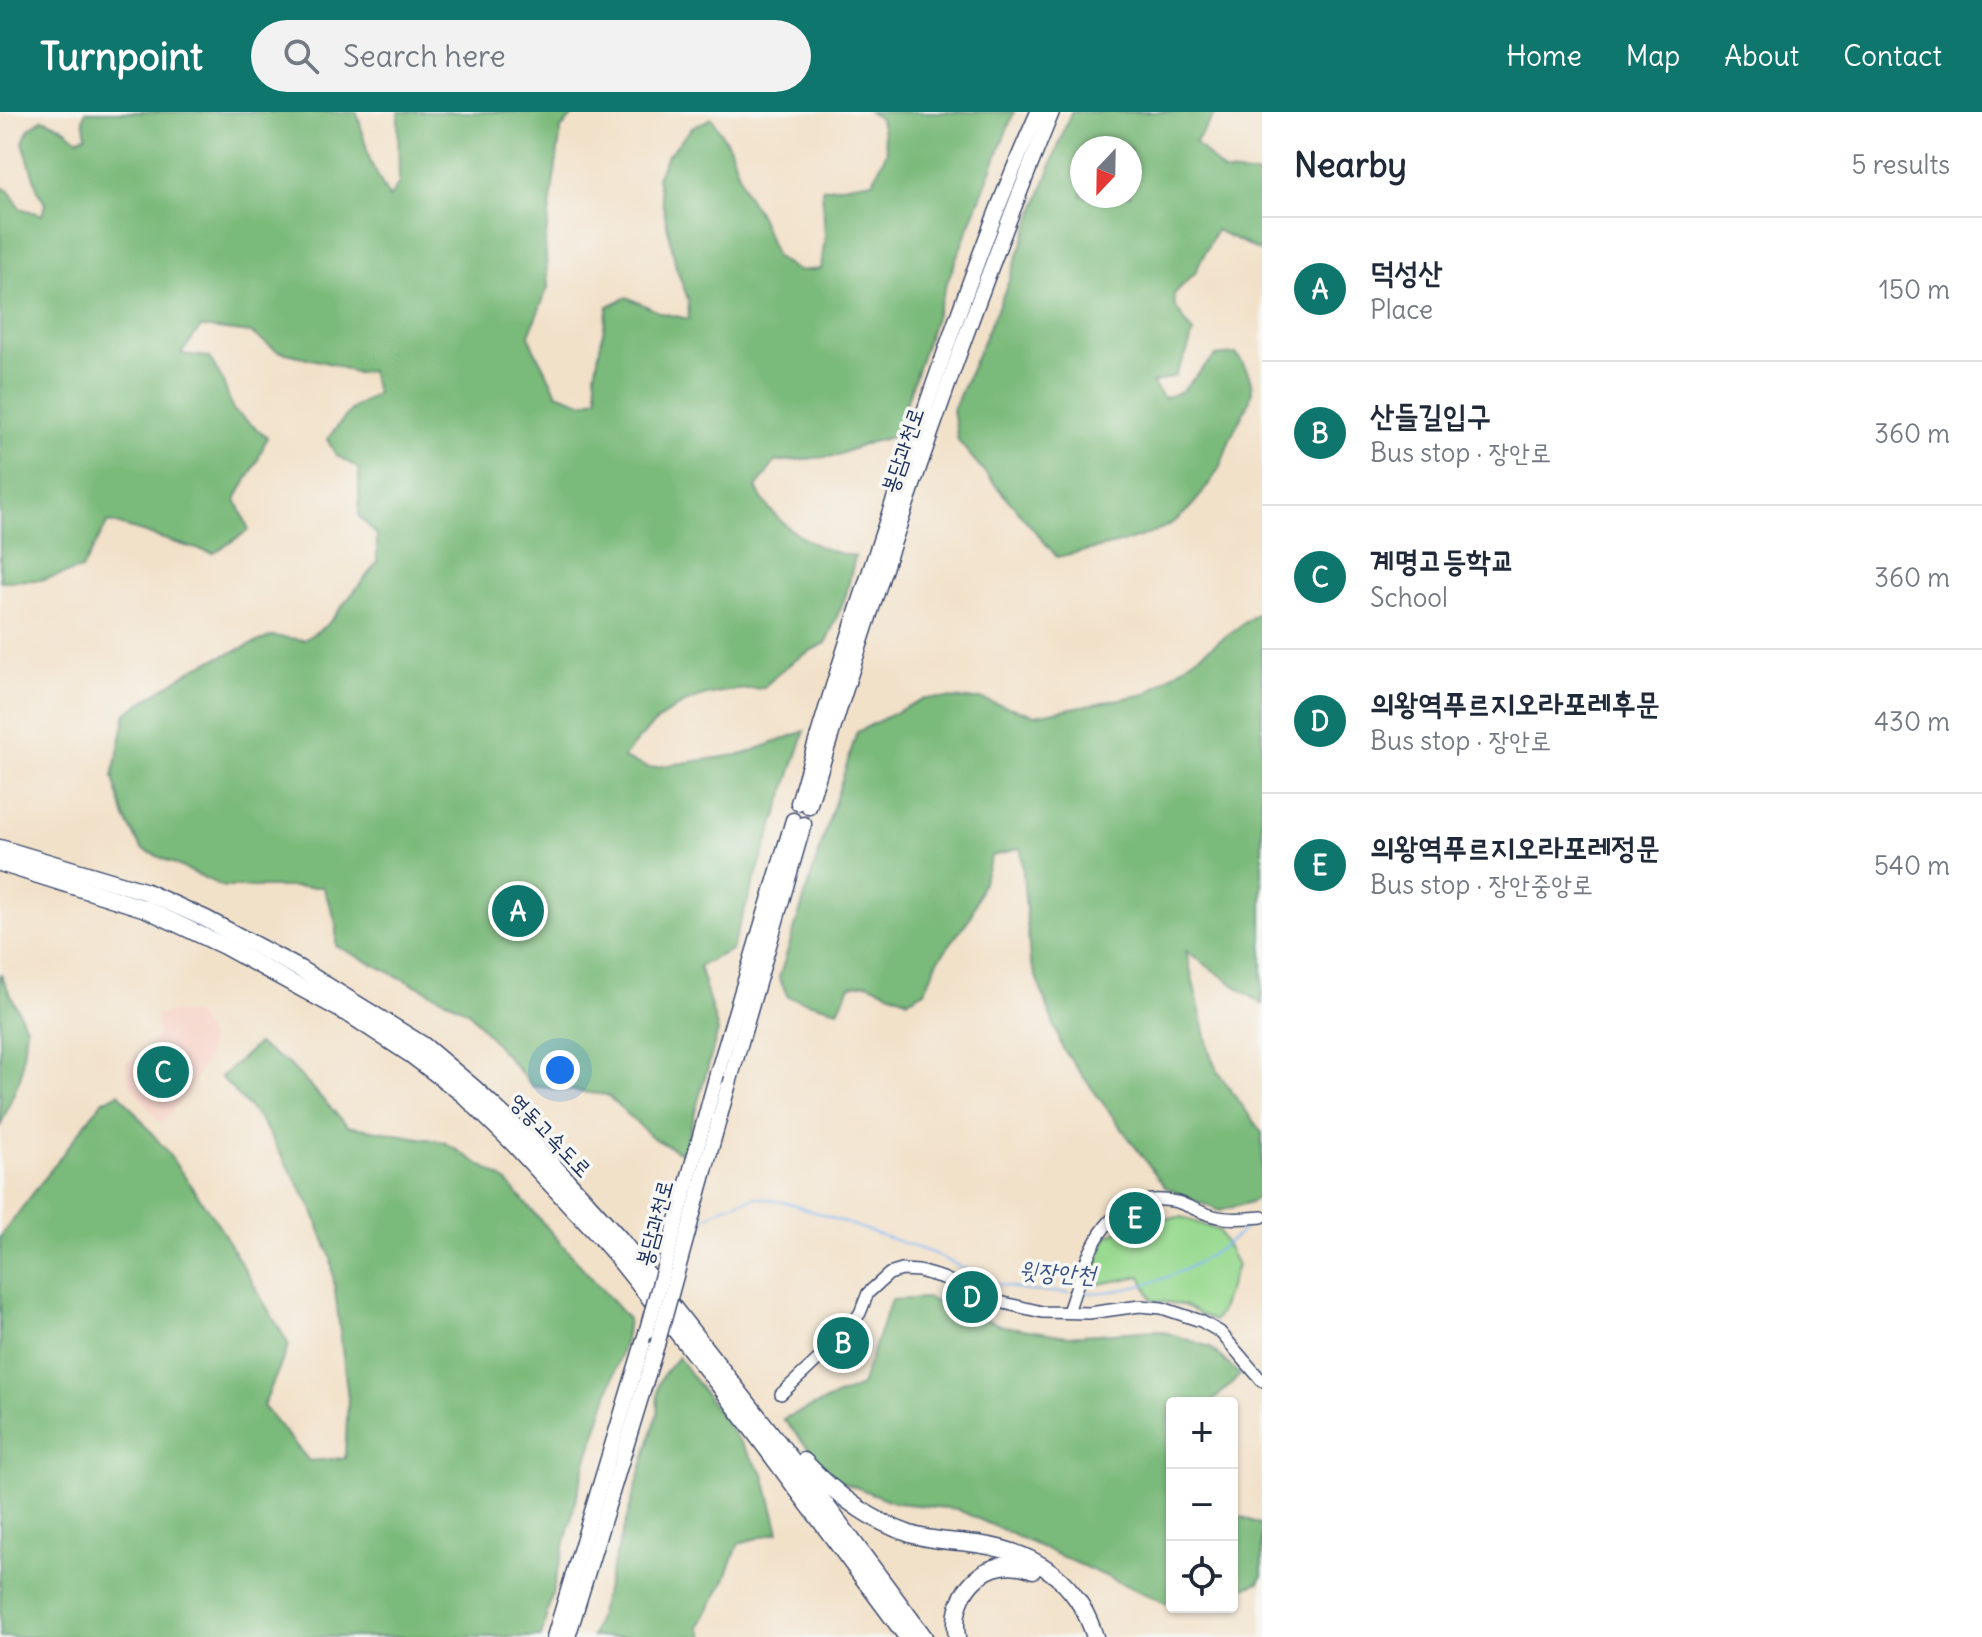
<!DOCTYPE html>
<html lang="en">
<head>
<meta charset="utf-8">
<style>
	:root { --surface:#fff; --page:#f2f2f3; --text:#1f2937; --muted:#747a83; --line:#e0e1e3; --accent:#0f766e }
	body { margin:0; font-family:Delius,"Poor Story",sans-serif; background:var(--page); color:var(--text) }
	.controls { position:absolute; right:24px; bottom:24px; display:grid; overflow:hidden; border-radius:8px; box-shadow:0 2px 6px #0004 }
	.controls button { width:72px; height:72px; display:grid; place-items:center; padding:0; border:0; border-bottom:2px solid var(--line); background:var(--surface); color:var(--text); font:40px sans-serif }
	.compass { position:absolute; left:1070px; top:24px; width:72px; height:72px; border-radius:50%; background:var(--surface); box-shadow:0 2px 6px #0004; rotate:202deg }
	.you { position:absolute; left:560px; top:958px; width:28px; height:28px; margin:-20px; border:6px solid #fff; border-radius:50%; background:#1a73e8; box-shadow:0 0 0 12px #1a73e833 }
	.badge { display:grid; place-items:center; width:52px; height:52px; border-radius:50%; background:var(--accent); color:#fff; font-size:26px; font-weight:700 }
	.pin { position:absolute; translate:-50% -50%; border:4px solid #fff; box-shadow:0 2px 8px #0006 }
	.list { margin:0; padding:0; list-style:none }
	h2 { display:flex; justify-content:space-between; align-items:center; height:104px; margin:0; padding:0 32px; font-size:34px }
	h2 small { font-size:26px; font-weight:400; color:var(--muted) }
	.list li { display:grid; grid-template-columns:52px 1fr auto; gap:24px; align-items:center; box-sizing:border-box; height:144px; padding:0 32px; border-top:2px solid var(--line) }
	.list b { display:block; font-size:30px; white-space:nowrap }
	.list p { margin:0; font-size:26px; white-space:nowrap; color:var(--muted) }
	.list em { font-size:26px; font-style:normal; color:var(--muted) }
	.icon { flex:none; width:44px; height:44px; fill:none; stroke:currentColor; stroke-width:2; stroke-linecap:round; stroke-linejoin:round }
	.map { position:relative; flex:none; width:1262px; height:1525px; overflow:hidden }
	header { display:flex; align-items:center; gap:48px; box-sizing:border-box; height:112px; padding:0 40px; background:var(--accent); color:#fff }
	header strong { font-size:38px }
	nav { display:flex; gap:44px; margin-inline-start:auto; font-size:28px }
	.search { width:560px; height:72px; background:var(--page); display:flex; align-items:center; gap:20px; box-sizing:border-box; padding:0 28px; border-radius:44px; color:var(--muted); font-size:30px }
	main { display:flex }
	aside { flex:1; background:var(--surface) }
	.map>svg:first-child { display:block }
	.built { fill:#f7d1c6 }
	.green { fill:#99da90; stroke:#5a8477; stroke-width:2 }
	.forest { fill:#7aba7a; stroke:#4a746c; stroke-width:2; fill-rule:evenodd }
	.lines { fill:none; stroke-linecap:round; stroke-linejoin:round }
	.stream { stroke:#85baf4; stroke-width:2 }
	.tertiary-casing { stroke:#3b4a6e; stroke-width:14 }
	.trunk-casing { stroke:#3b4a6e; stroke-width:17 }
	.motorway-casing { stroke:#3b4a6e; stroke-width:19 }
	.tertiary { stroke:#fff; stroke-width:11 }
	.trunk { stroke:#fff; stroke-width:14 }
	.motorway { stroke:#fff; stroke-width:16 }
	.trunk-bridge-casing { stroke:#3b4a6e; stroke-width:17; stroke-linecap:butt }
	.trunk-bridge { stroke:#fff; stroke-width:14 }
	.labels { text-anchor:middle; stroke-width:7; stroke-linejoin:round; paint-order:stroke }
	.street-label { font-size:22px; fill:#1b2f5e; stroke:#f6f6f2 }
	.water-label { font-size:24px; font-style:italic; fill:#365284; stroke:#f6f6f2 }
</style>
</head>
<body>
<header>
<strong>Turnpoint</strong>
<div class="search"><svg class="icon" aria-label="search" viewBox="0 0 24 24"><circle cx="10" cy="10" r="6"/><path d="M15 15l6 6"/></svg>Search here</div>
<nav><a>Home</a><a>Map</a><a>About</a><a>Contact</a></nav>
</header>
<main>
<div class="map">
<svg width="1262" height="1525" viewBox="0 0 1262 1525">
	<rect width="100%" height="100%" fill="#f6f6f2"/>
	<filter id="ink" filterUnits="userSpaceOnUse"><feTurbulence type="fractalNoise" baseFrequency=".0125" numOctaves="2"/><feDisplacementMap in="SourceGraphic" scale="16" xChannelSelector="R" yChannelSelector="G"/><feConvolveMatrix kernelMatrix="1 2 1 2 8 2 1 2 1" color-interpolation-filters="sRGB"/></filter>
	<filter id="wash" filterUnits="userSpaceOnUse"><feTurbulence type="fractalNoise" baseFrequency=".006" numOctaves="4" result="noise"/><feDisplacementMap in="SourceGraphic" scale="32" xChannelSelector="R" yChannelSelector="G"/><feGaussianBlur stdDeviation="1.8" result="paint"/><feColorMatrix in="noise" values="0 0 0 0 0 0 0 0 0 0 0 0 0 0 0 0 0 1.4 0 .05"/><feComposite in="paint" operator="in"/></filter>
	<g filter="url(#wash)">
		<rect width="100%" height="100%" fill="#f2e1c9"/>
		<!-- built -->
		<polygon class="built" points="175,900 196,903 210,927 208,945 187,980 161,1012 129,970 126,950 139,944 158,923 156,903"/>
		<!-- green -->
		<polygon class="green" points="1182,1105 1219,1119 1237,1153 1219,1203 1214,1209 1183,1193 1152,1188 1141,1164 1089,1174 1107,1125 1136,1109"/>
		<!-- forest -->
		<g class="forest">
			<path d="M85,0H357L370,49L389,86L399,71L398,0H576L561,17L545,131L548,175L529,223L533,235L557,281L584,291L598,285L595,262L608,194L627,185L661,201L689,207L688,187L676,155L657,65L667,44L693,15L712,6L730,36L745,80L760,104L776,145L798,159L821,157L825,123L822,77L873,69L887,39L880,7L869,0H1014L946,173L895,324L868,331L835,344L775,350L756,376C775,413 814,439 855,444L846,483L826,531C802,542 781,556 764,576C695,579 666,591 623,646L649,656L744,642L805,619L731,838L699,854L718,919L683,1042L653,1026L607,983L532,974L468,899L336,834V810L323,775H224L142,737L125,706L113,665L126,601L196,555L272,524L304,528L328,512L377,451V423L359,404V357L336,343L327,327L352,297L377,281L370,259L356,261L332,252L278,239L251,221L201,215L181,242L209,245L222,267L233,298L267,325L257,350L236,387L249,418L214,441C178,434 144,419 108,410L82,457L41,468L0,469V74L9,79L20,96L42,103L45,92L37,76L23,30L29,17L43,7L62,15L77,27L86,24L83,7Z"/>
			<path d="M1071,0H1216L1195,31L1224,60L1262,63V140L1216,118L1195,161L1174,182L1175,194L1193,221L1187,240L1175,264L1152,271L1164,286L1181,280L1215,244L1236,242C1262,276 1252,285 1234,319C1227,331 1225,346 1218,358C1207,376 1195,393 1179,406C1151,428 1092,437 1057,445L958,329L953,298L1004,181ZM1082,36H1130V84H1082Z"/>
			<polygon points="1262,498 1262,892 1186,839 1210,942 1218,960 1262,1021 1262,1083 1251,1090 1219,1099 1165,1075 1063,937 1030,848 1021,736 992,744 971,804 937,850 925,879 908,888 867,871 850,874 838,898 788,885 779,866 857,620 924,586 981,587 1035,603 1146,582"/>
			<polygon points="0,861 26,915 21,963 0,1015"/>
			<polygon points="257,932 289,952 348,1014 444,1030 505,1068 628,1207 625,1228 582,1364 541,1525 0,1525 0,1125 102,990 119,981 165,1037 218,1112 289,1233 263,1294 309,1349 345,1346 348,1286 331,1146 311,1094 262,1010 221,965"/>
			<polygon points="926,1186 1003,1214 1067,1224 1158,1218 1210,1235 1240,1263 1211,1291 1172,1291 1172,1494 956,1397 896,1391 835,1367 783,1307 861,1274 891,1188"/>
			<path d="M678,1245L764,1363L779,1420L739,1431L724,1470L699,1515L704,1525H592L658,1300C656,1268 658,1268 678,1245Z"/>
			<polygon points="1232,1401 1262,1413 1262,1463 1259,1470 1232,1481"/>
		</g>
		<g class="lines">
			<!-- stream -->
			<g class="stream">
				<polyline points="704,1107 724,1095 756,1085 792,1092 932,1141 994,1171 1025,1179 1069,1181"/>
				<path d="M1079,1181C1144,1182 1203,1156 1250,1112"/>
			</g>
		</g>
	</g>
	<g filter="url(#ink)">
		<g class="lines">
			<defs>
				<g id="tertiary">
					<path d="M1068,1200C1086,1147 1104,1074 1177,1090C1191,1094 1204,1103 1218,1105C1233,1108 1248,1106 1262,1105"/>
					<polyline points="781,1282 844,1223 860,1201 868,1181 889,1162 902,1158 919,1159 943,1166 991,1188 1042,1200 1089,1201 1140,1194 1162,1196 1201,1209 1220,1220 1262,1269"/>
				</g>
				<g id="trunk">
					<path d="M798,691C834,565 875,441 918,317C955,210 992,103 1038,0"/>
					<path d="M809,695C881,460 959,227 1052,0"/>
					<polyline points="717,962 793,708"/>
					<polyline points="728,975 804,712"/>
					<polyline points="554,1525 646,1221"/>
					<polyline points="568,1525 657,1233"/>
				</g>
				<g id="motorway">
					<polyline points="0,736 144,779 206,807 300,857 423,933 474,976 533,1031 620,1127 805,1365 924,1525"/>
					<polyline points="0,751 146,797 224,834 352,904 410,942 464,983 514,1032 610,1136 720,1274 907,1525"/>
					<path d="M804,1349C834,1381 868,1408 910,1422C932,1429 954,1429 977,1432C1036,1440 1077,1468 1095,1525"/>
					<path d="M957,1525C949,1480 988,1439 1033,1458"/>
				</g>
			</defs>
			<!-- tertiary casing -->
			<use href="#tertiary" class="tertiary-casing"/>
			<!-- trunk casing -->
			<use href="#trunk" class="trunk-casing"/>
			<!-- motorway casing -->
			<use href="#motorway" class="motorway-casing"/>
			<!-- tertiary -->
			<use href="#tertiary" class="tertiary"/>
			<!-- trunk -->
			<use href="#trunk" class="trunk"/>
			<!-- motorway -->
			<use href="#motorway" class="motorway"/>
			<defs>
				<g id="trunk-bridge">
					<polyline points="646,1221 717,962"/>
					<polyline points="657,1233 728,975"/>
				</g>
			</defs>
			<!-- trunk-bridge casing -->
			<use href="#trunk-bridge" class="trunk-bridge-casing"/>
			<!-- trunk-bridge -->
			<use href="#trunk-bridge" class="trunk-bridge"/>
		</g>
	</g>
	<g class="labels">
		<!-- street labels -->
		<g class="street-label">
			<text transform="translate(902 338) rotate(-71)" y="8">봉담과천로</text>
			<text transform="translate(551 1023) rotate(46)" y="8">영동고속도로</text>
			<text transform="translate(654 1111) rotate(-75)" y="8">봉담과천로</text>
		</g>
		<!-- water labels -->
		<g class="water-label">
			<text transform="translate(1057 1161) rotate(3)" y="8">윗장안천</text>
		</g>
	</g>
</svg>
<div class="controls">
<button>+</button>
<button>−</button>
<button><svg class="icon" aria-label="locate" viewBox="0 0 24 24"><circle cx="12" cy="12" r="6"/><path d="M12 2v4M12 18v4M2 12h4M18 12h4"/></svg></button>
</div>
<svg class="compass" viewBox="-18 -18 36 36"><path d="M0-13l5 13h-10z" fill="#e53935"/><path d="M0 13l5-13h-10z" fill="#747a83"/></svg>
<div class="you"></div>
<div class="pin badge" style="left:518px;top:799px">A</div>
<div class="pin badge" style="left:843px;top:1231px">B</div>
<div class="pin badge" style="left:163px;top:960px">C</div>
<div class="pin badge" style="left:972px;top:1185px">D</div>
<div class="pin badge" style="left:1135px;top:1106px">E</div>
</div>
<aside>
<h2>Nearby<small>5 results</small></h2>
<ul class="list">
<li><span class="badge">A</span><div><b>덕성산</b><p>Place</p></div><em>150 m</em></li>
<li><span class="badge">B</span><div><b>산들길입구</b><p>Bus stop · 장안로</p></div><em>360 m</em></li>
<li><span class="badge">C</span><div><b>계명고등학교</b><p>School</p></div><em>360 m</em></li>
<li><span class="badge">D</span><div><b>의왕역푸르지오라포레후문</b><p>Bus stop · 장안로</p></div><em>430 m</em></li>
<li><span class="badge">E</span><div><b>의왕역푸르지오라포레정문</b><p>Bus stop · 장안중앙로</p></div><em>540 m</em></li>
</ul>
</aside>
</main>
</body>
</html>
